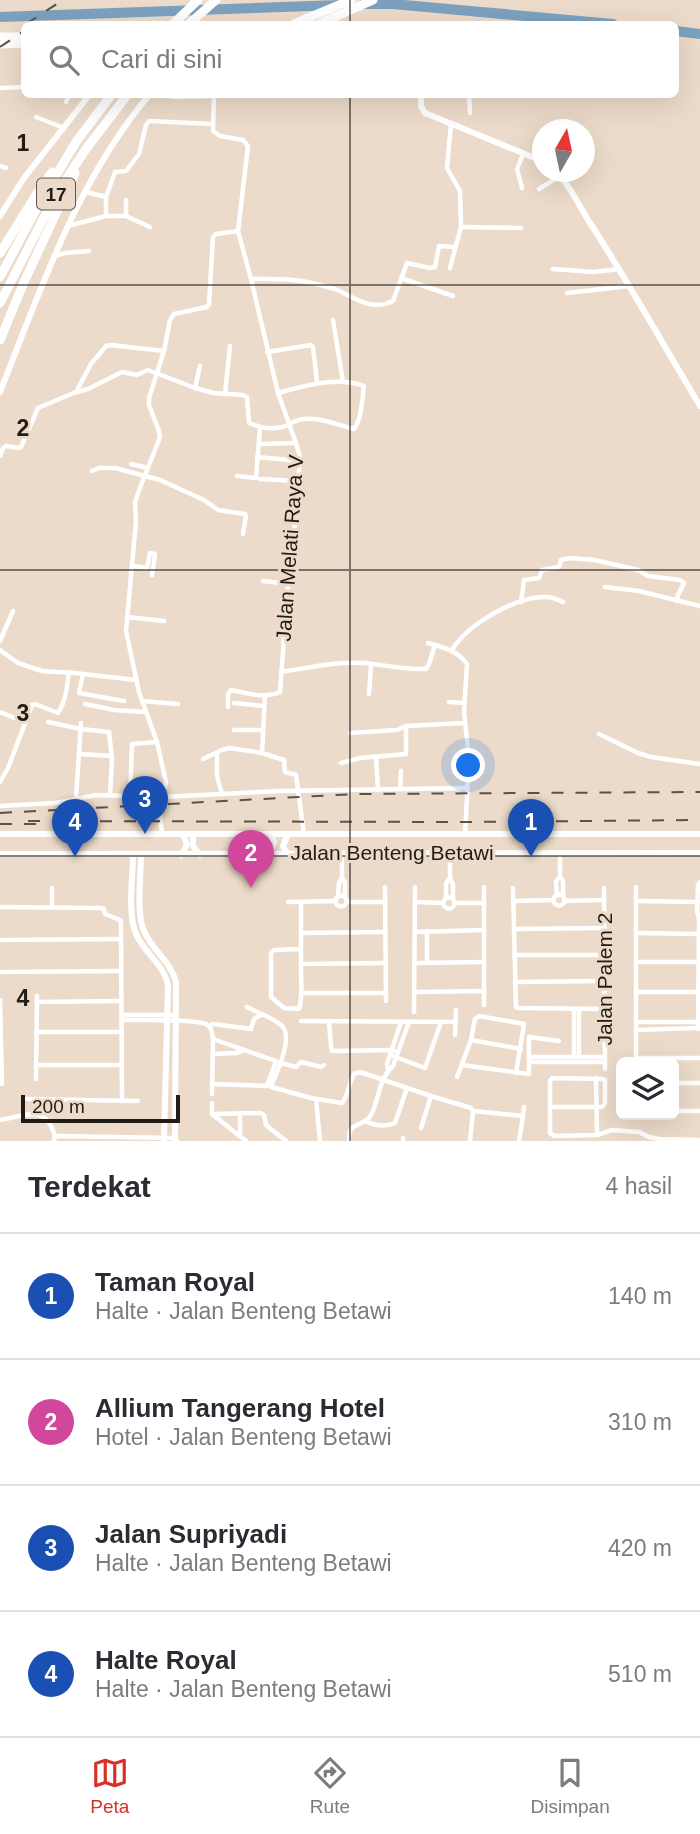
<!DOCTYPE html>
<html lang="id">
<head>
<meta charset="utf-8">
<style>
	:root { --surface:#fff; --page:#f7f7f7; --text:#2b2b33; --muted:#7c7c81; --line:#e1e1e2; --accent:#d93025 }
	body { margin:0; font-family:Arial,sans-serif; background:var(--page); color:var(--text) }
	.controls { position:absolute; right:21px; bottom:21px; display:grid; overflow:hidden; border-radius:10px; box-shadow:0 7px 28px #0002 }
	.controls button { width:63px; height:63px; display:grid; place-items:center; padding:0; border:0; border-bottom:2px solid var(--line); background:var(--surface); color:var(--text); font:35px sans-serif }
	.compass { position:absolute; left:532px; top:119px; width:63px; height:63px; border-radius:50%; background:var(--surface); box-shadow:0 7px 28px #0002; rotate:9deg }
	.scale { position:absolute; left:21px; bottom:18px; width:159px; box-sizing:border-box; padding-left:7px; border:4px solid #221c16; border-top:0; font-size:19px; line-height:24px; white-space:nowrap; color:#221c16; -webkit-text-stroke:5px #ecdbca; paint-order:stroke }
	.you { position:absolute; left:469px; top:766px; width:24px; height:24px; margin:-18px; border:5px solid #fff; border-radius:50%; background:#1a73e8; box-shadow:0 0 0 10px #1a73e833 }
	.badge { display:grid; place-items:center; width:46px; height:46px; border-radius:50%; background:var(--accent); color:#fff; font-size:23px; font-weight:700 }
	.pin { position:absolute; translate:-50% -58px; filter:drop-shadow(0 2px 4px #0008) }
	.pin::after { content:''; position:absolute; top:37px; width:24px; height:21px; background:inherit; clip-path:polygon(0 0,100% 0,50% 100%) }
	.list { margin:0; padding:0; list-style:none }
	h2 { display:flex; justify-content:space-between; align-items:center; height:91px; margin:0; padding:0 28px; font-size:30px }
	h2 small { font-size:23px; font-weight:400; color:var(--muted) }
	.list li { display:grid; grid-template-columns:46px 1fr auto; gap:21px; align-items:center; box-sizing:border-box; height:126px; padding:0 28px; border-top:2px solid var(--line) }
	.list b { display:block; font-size:26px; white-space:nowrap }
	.list p { margin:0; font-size:23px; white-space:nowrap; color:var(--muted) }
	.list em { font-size:23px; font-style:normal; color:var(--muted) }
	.icon { flex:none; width:38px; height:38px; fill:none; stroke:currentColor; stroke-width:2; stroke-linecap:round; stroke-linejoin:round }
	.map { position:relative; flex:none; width:700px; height:1141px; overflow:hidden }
	.search { position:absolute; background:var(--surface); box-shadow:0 7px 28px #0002; left:21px; right:21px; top:21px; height:77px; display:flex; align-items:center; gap:18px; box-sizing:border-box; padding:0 24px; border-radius:10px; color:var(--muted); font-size:26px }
	.sheet { height:595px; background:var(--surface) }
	nav { display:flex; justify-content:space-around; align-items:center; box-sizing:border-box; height:98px; border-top:2px solid var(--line); background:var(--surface); font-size:19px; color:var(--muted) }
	nav a { display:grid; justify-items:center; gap:4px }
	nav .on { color:var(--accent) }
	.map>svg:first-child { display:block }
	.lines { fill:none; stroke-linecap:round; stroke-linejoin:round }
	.river { stroke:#7ca1bf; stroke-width:10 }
	.street { stroke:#fff; stroke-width:4.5 }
	.secondary { stroke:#fff; stroke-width:6 }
	.highway { stroke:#fff; stroke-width:9 }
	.rail { stroke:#5b5249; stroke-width:2; stroke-dasharray:12 12; stroke-linecap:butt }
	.grid { fill:none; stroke:#221c16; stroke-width:2; stroke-opacity:0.55 }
	.labels { text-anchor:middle; stroke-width:6; stroke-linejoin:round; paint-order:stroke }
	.shield { fill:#ecdbca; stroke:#5f554c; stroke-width:2 }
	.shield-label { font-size:19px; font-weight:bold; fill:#221c16 }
	.street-label { font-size:21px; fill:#221c16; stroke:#ecdbca }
	.grid-label { font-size:23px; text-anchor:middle; font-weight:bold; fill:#221c16; stroke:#ecdbca; stroke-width:6; stroke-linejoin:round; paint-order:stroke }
</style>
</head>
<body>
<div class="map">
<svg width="700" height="1141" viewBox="0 0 700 1141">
	<rect width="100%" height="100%" fill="#ecdbca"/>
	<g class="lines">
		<!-- river -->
		<g class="river">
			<polyline points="364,4 393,4 613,24"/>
			<polyline points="0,17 339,5"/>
			<polyline points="676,31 700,34"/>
		</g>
		<!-- street -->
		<g class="street">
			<polyline points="0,88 24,87"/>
			<polyline points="155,94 175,97 214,96"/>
			<path d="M214,94L213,131L220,136L243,140L248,146L238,231L251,279L278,393L296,443L300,457L296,514L287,596L280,692C265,699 247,693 231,690L228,694V707"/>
			<polyline points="469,94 470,113"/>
			<polyline points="66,102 70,94"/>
			<polyline points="36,117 64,128"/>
			<polyline points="0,166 6,168"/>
			<polyline points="522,188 517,169 523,154"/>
			<polyline points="539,189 560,176"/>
			<polyline points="86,192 106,197 115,172 126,171 139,154 146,125 149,121 212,124"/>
			<polyline points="126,200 126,216"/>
			<polyline points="106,216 126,216 150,227"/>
			<polyline points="68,226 106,216 106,197"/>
			<polyline points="461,227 521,228"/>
			<polyline points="55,256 65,253 89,251"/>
			<polyline points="450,268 461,227 460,191 447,168 451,124"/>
			<polyline points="553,269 593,272 620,269"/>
			<polyline points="401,278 453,296"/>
			<path d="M251,279C268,279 285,278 302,281C313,283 325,286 335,289C354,297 371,312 393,301L407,263L430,268L435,267L439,246L455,247"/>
			<polyline points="567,293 629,286"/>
			<polyline points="333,320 343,382"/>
			<polyline points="267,352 311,345 313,347 317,383"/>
			<path d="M200,366L195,388L213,393L243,395L247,397L249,423C261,428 275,431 288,425C293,422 297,420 303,419C320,417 337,425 354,429C362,418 362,400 364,386C336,376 305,386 278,393"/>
			<polyline points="77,392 88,389 122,372 137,375 148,370 195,388"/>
			<polyline points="225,394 230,346"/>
			<polyline points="259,444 296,443"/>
			<polyline points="0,456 3,448 6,446 18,448 21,447 38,408 76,392 91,364 106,346 111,345 164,351"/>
			<polyline points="257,457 300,461"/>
			<polyline points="131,464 148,468"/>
			<polyline points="92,471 99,468 115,468 160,480 204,500 218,510 245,514 246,516 243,534"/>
			<polyline points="237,476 256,478 260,428"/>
			<polyline points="260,479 298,481"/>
			<polyline points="133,566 147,568 150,553 155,554 152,575"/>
			<polyline points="263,581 289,584"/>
			<polyline points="605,587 639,591 700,606"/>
			<polyline points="521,602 524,580 539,578 542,570 559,567 561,560 570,558 595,560 638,570 648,576 680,580 684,583 678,595 677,601"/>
			<polyline points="127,617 164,621"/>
			<polyline points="0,641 13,611"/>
			<path d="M428,643C443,647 458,651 467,664L464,712L469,759L465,834"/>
			<polyline points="0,650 18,663 42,671 74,673 136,680"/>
			<path d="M452,650C468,624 516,596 547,597C553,597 558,600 563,602"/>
			<path d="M281,672C308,668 337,661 365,663C385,665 405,670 426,669L429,664L435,645"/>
			<polyline points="83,674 79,693 124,701"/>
			<polyline points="369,694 371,664"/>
			<polyline points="265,696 262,753 284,760 285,772 296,775 304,834"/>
			<polyline points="142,701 178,704"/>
			<polyline points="449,702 465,703"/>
			<polyline points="234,703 264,706"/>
			<polyline points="85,704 114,710 146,712"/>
			<polyline points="0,712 25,722"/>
			<polyline points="48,722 81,729 109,732 112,759 110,795"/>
			<polyline points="234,730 263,730"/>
			<polyline points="350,733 397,730 406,726 465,723"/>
			<polyline points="599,734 638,753 651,757 700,764"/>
			<polyline points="217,753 217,776 222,794"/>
			<polyline points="79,754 112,756"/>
			<polyline points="376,757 378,790"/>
			<polyline points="203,759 222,750 230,748 262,753"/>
			<polyline points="341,763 360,758 406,754 406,726"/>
			<path d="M0,782L8,768L32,705L35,704L58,713C66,701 67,687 69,672"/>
			<polyline points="400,789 401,771"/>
			<polyline points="130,796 132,744 157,742"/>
			<polyline points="76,799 81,723"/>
			<polyline points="0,806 55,803 96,795 163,797 278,791 467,788"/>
			<polyline points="162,834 159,804 163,797 166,782 157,742 139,692 126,631 136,521 135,503 138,493 160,437 159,431 149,405 149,398 164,351 170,320 174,314 207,307 209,304 213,237 216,234 238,231"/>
			<polyline points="450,853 450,878 453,885 453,899"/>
			<polyline points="560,877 563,881 563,896"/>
			<polyline points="342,878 345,883 345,897"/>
			<polyline points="385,887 386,1001"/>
			<polyline points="484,887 484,1005"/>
			<polyline points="513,888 516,1007 518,1008 605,1009"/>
			<polyline points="604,888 605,1069"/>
			<circle cx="559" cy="900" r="5.5"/>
			<circle cx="341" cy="901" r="5.5"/>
			<polyline points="557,896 556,881 560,877 560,853"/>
			<polyline points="338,897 339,883 342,878 342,854"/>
			<circle cx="449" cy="903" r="5.5"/>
			<polyline points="446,898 446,884 449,879"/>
			<polyline points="513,901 554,900"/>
			<polyline points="565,901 604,900"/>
			<polyline points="636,901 698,902"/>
			<polyline points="288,902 336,901"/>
			<path d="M301,902C301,925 301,947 301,970C301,982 303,998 299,1009L284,1008L271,997V953L274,950L301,949"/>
			<polyline points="347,902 385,902"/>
			<polyline points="415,902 443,903"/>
			<polyline points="454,903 484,903"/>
			<polyline points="0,907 100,908 104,909 105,914 120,920 121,923 122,1101"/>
			<polyline points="52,907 52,888"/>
			<polyline points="514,929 605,928"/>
			<polyline points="427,931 427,962"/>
			<polyline points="415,932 484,930"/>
			<polyline points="301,933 385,932"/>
			<polyline points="636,933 699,934"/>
			<polyline points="0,940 121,939"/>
			<polyline points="514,955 604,955"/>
			<polyline points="636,962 698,962"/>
			<polyline points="415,963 484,962"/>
			<polyline points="301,964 386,963"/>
			<polyline points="0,972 121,971"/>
			<polyline points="515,982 605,981"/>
			<polyline points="415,992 484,991"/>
			<polyline points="636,992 698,992"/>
			<polyline points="301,993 386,993"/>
			<polyline points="0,1000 2,1084"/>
			<polyline points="37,1002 121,1001"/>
			<polyline points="247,1007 261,1014"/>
			<polyline points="579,1009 579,1057"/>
			<polyline points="414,1012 415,887"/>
			<polyline points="121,1015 176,1015"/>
			<path d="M121,1020C135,1020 197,1019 206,1024C212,1027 212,1033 213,1039L212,1094"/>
			<polyline points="301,1021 456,1022"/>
			<polyline points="329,1022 331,1047 332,1051 392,1050 397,1052"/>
			<polyline points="636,1022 698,1022"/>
			<path d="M209,1026L213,1024L251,1029L254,1019L262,1014C268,1017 277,1021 282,1026C294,1038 276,1073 271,1087L311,1098L342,1103C348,1096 349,1083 354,1074L360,1072L431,1096L471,1108L473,1111L470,1141"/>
			<polyline points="698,1029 699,918 697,912 698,885 700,882"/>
			<polyline points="636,1030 699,1028"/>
			<polyline points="36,1032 121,1032"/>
			<polyline points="455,1035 456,1010"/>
			<polyline points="529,1037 559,1041"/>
			<polyline points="471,1040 521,1049"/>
			<polyline points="213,1054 236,1053 242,1051"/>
			<polyline points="390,1055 425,1068 441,1022"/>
			<polyline points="530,1057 605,1057"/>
			<polyline points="574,1057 574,1009"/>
			<polyline points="636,1058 700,1058"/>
			<polyline points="530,1062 605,1062"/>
			<polyline points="636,1062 636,887"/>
			<polyline points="281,1063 296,1067 301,1062 321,1067 324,1065"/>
			<polyline points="36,1065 121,1065"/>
			<polyline points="462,1065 529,1074 529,1037"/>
			<polyline points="388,1070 387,1064 401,1022"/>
			<polyline points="457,1077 471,1040 475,1019 479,1016 524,1024 516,1073"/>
			<polyline points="596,1078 597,1135"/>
			<polyline points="36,1079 37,996"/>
			<polyline points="674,1083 700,1083"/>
			<polyline points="212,1084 267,1086 276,1061 213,1039"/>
			<polyline points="27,1099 138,1101"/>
			<polyline points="316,1099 320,1141"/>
			<polyline points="212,1103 212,1114 246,1141"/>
			<polyline points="550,1107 602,1107 605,1103 605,1080 603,1079 552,1078 550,1081 550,1133 554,1136 597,1135 612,1130 639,1132 649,1137 659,1139 700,1140"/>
			<polyline points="473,1111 523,1116 524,1107"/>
			<polyline points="674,1111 700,1111"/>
			<polyline points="212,1114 261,1113 264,1115 266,1125 286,1141"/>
			<path d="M0,1120C26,1116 45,1103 55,1136"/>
			<path d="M366,1121C374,1126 386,1127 395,1123L407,1088"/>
			<polyline points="421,1128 431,1096"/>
			<polyline points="240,1136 240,1113"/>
			<polyline points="54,1141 55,1136 175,1138"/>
			<path d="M349,1141C347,1119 365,1129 372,1113C380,1096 378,1080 393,1066L409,1022"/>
			<polyline points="403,1141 403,1138"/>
			<polyline points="519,1141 523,1116"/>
		</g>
		<!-- secondary -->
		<g class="secondary">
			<polyline points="421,94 421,106 425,113 542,161"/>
			<path d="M557,172C571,187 580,208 592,226C630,285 664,346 700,406"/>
			<polyline points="0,216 24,178 90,94"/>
			<path d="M0,392C41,289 77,180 150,94"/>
			<polyline points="0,834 700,834"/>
			<polyline points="193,834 193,846 200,855"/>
			<polyline points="0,854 700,853"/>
			<polyline points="270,854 274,842 270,834"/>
			<polyline points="287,854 283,846 288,834"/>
			<path d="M133,855C133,878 127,912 136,934C144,953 165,965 168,986L164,1141"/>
			<path d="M141,855C141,875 136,914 144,931C152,950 171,962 176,982L175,1138L176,1141"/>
			<polyline points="181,855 187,845 183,834"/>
		</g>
		<!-- highway -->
		<g class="highway">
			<polyline points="173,24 198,0"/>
			<polyline points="189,24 216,0"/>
			<polyline points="294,24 351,0"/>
			<polyline points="319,24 373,0"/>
			<polyline points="0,37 24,37"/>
			<polyline points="0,44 24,43"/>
			<polyline points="0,253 38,192 52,172"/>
			<polyline points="0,277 39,204 76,142 112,94"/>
			<polyline points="0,303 55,196 86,149 128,94"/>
			<polyline points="0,340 24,282 75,173"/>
		</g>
		<!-- rail -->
		<g class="rail">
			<polyline points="26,24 63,0"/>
			<polyline points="0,47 24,31"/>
			<polyline points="0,813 355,794 700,792"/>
			<polyline points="28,821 466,822 700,820"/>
			<polyline points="0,824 38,824"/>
		</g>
	</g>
	<!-- grid -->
	<path class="grid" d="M350,0V24M350,94V1141M0,285H700M0,570H700M0,856H700"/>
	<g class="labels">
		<!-- shield labels -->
		<rect class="shield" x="37" y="178.5" width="38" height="31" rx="5"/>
		<g class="shield-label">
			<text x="56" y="201">17</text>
		</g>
		<!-- street labels -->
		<g class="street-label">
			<text transform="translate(290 548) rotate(-86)" y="7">Jalan Melati Raya V</text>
			<text x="392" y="860">Jalan Benteng Betawi</text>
			<text transform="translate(605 979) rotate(-90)" y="7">Jalan Palem 2</text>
		</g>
	</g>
	<g class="grid-label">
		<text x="23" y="151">1</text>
		<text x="23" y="436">2</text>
		<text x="23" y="721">3</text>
		<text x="23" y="1006">4</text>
	</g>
</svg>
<div class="controls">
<button><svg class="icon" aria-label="layers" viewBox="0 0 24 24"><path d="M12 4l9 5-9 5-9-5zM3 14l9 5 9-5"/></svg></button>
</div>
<svg class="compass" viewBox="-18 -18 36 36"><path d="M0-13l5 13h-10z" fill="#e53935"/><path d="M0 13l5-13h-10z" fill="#7c7c81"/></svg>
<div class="scale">200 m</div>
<div class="you"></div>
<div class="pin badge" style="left:531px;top:857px;background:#1a4fb4">1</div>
<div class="pin badge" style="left:251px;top:888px;background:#d1479c">2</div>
<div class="pin badge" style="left:145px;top:834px;background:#1a4fb4">3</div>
<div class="pin badge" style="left:75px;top:857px;background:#1a4fb4">4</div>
<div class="search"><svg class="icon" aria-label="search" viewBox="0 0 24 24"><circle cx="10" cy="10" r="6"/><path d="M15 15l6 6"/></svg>Cari di sini</div>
</div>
<section class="sheet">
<h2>Terdekat<small>4 hasil</small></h2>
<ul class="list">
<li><span class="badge" style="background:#1a4fb4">1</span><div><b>Taman Royal</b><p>Halte · Jalan Benteng Betawi</p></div><em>140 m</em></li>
<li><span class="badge" style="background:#d1479c">2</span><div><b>Allium Tangerang Hotel</b><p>Hotel · Jalan Benteng Betawi</p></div><em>310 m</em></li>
<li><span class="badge" style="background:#1a4fb4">3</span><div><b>Jalan Supriyadi</b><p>Halte · Jalan Benteng Betawi</p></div><em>420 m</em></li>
<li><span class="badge" style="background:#1a4fb4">4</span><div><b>Halte Royal</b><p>Halte · Jalan Benteng Betawi</p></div><em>510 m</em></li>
</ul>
</section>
<nav>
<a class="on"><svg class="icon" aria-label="map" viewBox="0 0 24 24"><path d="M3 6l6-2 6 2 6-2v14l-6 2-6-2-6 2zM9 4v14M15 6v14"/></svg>Peta</a>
<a><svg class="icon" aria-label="directions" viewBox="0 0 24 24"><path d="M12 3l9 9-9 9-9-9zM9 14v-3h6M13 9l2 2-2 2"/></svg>Rute</a>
<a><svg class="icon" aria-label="saved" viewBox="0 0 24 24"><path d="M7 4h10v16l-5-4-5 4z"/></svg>Disimpan</a>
</nav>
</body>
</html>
